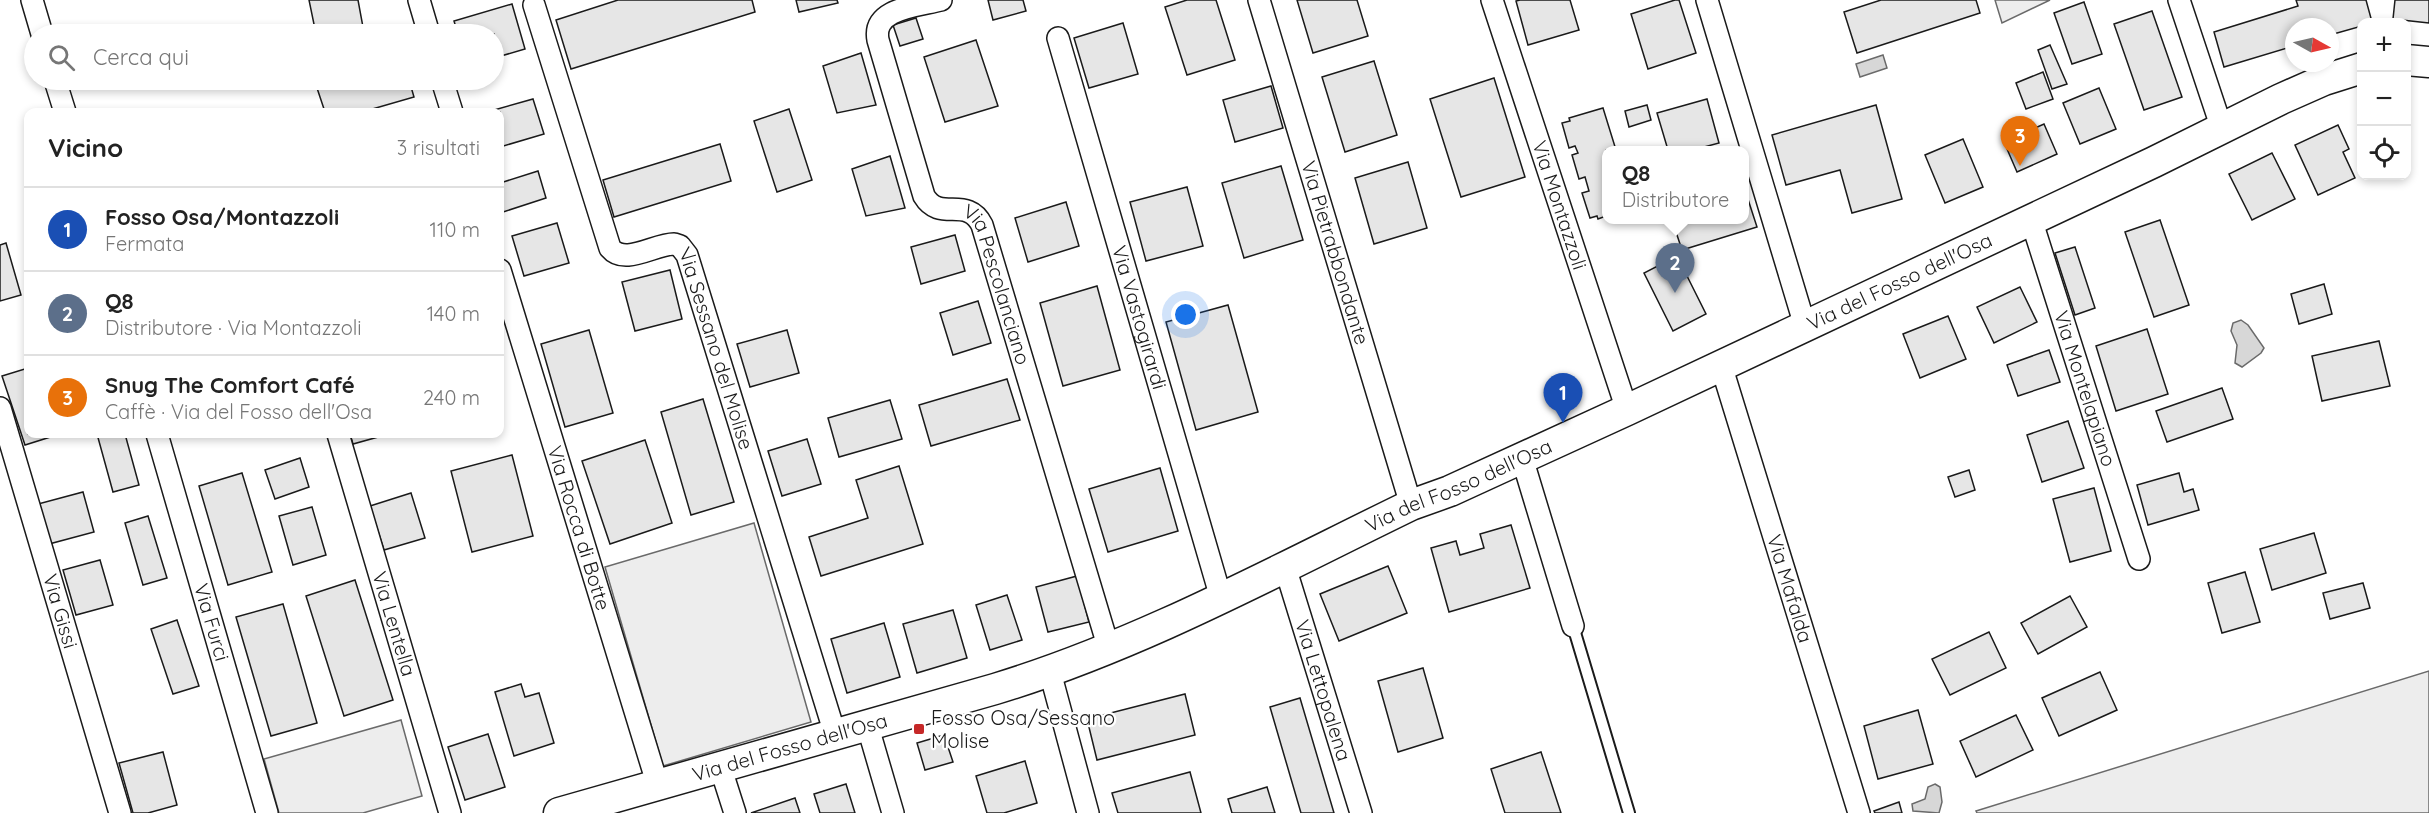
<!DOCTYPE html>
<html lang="it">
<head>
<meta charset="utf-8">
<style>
	:root { --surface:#fff; --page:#f2f2f2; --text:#222; --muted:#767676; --line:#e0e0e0; --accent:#2563eb }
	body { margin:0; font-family:Quicksand,sans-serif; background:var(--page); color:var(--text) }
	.controls { position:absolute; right:18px; top:18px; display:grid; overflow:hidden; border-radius:12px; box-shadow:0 3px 9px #0003 }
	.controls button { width:54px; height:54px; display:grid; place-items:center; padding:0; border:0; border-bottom:2px solid var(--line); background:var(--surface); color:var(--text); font:30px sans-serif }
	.compass { position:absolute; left:2285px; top:18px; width:54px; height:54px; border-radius:50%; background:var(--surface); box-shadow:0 3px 9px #0003; rotate:98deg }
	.you { position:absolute; left:1186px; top:315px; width:21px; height:21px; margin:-15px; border:4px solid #fff; border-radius:50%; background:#1a73e8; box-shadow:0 0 0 9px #1a73e833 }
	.badge { display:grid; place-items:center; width:39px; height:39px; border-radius:50%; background:var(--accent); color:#fff; font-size:20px; font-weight:700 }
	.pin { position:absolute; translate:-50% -50px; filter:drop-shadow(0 2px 3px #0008) }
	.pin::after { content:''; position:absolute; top:32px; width:21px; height:18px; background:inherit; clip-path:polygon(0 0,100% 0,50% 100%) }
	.popup { position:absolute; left:1602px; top:146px; width:147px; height:78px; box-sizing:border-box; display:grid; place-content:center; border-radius:12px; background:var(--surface); filter:drop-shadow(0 2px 4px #0005); font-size:20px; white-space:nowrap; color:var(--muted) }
	.popup b { font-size:22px; color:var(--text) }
	.popup::after { content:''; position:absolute; left:50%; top:100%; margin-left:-12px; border:12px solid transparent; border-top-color:var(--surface) }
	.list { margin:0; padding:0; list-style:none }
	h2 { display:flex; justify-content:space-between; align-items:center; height:78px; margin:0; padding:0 24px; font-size:26px }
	h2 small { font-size:20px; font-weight:400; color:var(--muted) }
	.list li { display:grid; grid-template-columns:39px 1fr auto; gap:18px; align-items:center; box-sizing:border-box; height:84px; padding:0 24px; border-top:2px solid var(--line) }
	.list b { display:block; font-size:22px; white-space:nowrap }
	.list p { margin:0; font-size:20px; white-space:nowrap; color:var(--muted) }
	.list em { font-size:20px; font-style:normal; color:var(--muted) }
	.icon { flex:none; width:33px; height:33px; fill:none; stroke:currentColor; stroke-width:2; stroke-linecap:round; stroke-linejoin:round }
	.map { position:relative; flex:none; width:2429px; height:813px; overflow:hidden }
	.search { position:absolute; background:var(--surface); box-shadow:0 3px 9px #0003; left:24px; top:24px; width:480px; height:66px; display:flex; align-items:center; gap:15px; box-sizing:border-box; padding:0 21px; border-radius:33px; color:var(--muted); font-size:22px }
	.panel { position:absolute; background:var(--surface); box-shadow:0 3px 9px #0003; left:24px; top:108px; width:480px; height:330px; border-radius:12px }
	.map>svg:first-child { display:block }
	.built { fill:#ededed; stroke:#6a6a6a; stroke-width:1.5 }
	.water { fill:#d7d7d7; stroke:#6a6a6a; stroke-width:1.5 }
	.building { fill:#e6e6e6; stroke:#1a1a1a; stroke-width:1.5 }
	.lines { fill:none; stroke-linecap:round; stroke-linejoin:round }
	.lane-casing { stroke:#1a1a1a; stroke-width:14 }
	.street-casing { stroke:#1a1a1a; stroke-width:24 }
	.secondary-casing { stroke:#1a1a1a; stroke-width:33 }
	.lane { stroke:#fff; stroke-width:10 }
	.street { stroke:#fff; stroke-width:21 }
	.secondary { stroke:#fff; stroke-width:30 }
	.poi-dot { fill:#c62828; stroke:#fff; stroke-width:2 }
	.labels { text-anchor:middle; stroke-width:4.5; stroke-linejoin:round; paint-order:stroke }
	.street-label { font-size:20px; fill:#1a1a1a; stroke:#fff }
	.poi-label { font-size:20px; fill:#1a1a1a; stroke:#fff; text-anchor:start }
</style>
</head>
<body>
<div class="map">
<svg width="2429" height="813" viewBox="0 0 2429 813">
	<rect width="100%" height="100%" fill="#fff"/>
	<!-- built -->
	<g class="built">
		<polygon points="1995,0 2050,0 2002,23"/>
		<polygon points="754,523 811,722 663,766 605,567"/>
		<polygon points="2429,671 2429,813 1977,813 1976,811"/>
		<polygon points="401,720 422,796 363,813 279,813 264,759"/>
	</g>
	<!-- water -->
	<g class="water">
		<polygon points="1883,55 1887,68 1860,77 1856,64"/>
		<polygon points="2241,320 2248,325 2264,348 2261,353 2242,367 2235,363 2237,345 2231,331 2233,323"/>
		<polygon points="1935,784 1940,787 1942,802 1939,813 1913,811 1912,804 1925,799 1928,787"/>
	</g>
	<!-- building -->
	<g class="building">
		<polygon points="309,0 358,0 363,27 316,34"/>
		<polygon points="618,0 752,0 755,12 571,69 556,20"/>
		<polygon points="796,0 837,0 838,3 799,12"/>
		<polygon points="988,0 1023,0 1026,11 993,20"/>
		<polygon points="1187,0 1216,0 1235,60 1187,75 1165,7"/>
		<polygon points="1297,0 1357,0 1368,36 1313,53"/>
		<polygon points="1520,0 1570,0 1579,30 1528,45 1516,1"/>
		<polygon points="1675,0 1679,0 1696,53 1648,69 1631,14"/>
		<polygon points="1881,0 1976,0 1980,13 1857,53 1844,12"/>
		<polygon points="2296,0 2366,0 2372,22 2362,22 2362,26 2330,35 2330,27 2294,27 2294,46 2224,67 2214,32 2298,6"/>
		<polygon points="2395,0 2429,0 2429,23 2393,19"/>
		<polygon points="2084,2 2102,54 2072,64 2054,13"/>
		<polygon points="512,4 525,49 494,58 494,34 458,34 454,21"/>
		<polygon points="2152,11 2182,97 2144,110 2114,24"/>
		<polygon points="916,18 923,39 900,46 893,25"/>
		<polygon points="1123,23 1138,74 1089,88 1074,38"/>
		<polygon points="976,40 998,106 945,122 924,57"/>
		<polygon points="2050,45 2067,84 2052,89 2038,50"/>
		<polygon points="861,53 876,105 837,113 823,66"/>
		<polygon points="1374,61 1397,135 1345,152 1322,77"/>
		<polygon points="2043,72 2053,99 2026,109 2016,83"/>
		<polygon points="1494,78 1525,177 1461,197 1430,99"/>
		<polygon points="323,80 409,80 414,97 362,112 325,112 315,82"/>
		<polygon points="1271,86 1283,128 1235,142 1223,100"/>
		<polygon points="2099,88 2116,129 2080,144 2063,103"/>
		<polygon points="533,99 544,134 500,147 500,112 487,112"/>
		<polygon points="1707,99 1719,143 1693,150 1668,150 1657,113"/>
		<polygon points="1647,105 1651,120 1629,127 1625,111"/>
		<polygon points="1876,105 1902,199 1852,213 1840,170 1786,185 1772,135"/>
		<polygon points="1603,108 1616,150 1606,150 1606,216 1598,219 1597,216 1590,218 1582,193 1589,191 1585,177 1579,179 1572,155 1578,153 1575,146 1569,148 1562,123 1570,121 1569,118"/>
		<polygon points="789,109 812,180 777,192 754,121"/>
		<polygon points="2044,124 2057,154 2017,172 2004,142"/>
		<polygon points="2338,125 2349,149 2343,152 2355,178 2318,195 2295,145"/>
		<polygon points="1963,139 1983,187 1945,203 1925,155"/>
		<polygon points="720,144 731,181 614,217 603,180"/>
		<polygon points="2272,153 2295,199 2252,220 2229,174"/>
		<polygon points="890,156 905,208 866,216 852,169"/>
		<polygon points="1408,162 1427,228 1374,244 1355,178"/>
		<polygon points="1281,166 1303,240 1244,258 1222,183"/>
		<polygon points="538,171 546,198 503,212 500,201 500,183"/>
		<polygon points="1187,187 1203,246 1146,261 1130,202"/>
		<polygon points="1744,187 1757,227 1682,250 1672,220 1744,220"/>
		<polygon points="1066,202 1079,246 1028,262 1015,218"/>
		<polygon points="2160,220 2189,305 2154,317 2125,232"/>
		<polygon points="557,223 569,263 524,276 512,236"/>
		<polygon points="955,235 965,271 921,284 911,247"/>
		<polygon points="6,243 21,295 0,301 0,245"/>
		<polygon points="2075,247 2095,308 2075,315 2055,253"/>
		<polygon points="1677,256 1706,314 1673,331 1644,273"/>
		<polygon points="670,270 682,319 635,331 622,282"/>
		<polygon points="2324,284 2332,314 2299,324 2291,294"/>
		<polygon points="1097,286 1120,370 1063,386 1040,303"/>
		<polygon points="2020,287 2037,322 1994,343 1977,307"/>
		<polygon points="978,301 991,343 953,355 940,313"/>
		<polygon points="1228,305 1258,412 1196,430 1166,322"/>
		<polygon points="1948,316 1966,359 1920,378 1903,334"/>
		<polygon points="2147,329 2168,394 2116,411 2096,346"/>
		<polygon points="589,330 613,413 565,427 541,344"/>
		<polygon points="787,330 799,373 750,387 737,344"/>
		<polygon points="2379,341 2390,386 2322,401 2312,356"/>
		<polygon points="2049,350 2060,382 2018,396 2007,365"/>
		<polygon points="28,368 28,434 60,434 25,445 2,376"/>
		<polygon points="1007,379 1020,420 931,446 919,405"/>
		<polygon points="2222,388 2233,419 2167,442 2156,411"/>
		<polygon points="703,399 734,502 691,515 661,412"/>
		<polygon points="890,400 902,439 839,457 828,418"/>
		<polygon points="2068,421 2084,468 2042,482 2027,435"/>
		<polygon points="97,434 125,434 139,485 113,492"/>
		<polygon points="350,434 389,434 353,444"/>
		<polygon points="807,439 821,484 782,496 768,451"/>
		<polygon points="645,440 672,523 610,544 582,461"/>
		<polygon points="512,455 533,536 472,552 451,471"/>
		<polygon points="300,458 309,487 275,499 265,470"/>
		<polygon points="899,466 923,544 821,576 809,537 868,518 856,480"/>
		<polygon points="1160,468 1178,531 1108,552 1089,489"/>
		<polygon points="1969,470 1975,490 1955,497 1948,477"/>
		<polygon points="242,473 272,572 228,585 199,486"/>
		<polygon points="2179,473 2184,492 2193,489 2199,510 2148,525 2137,485"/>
		<polygon points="2094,488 2111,551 2070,562 2053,499"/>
		<polygon points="83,492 94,532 49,544 38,504"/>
		<polygon points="411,493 425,538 384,550 370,506"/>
		<polygon points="312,507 326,555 293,565 279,516"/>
		<polygon points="148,516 167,578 143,585 125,523"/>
		<polygon points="1511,525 1530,588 1449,612 1431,548 1456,541 1460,555 1484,548 1480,534"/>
		<polygon points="2314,533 2326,573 2272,590 2260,549"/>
		<polygon points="100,560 113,605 76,615 63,570"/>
		<polygon points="1388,566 1407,613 1339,641 1320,594"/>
		<polygon points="2245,572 2260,622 2222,633 2208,583"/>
		<polygon points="1077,576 1089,622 1048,632 1036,587"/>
		<polygon points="355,580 393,700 344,716 306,596"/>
		<polygon points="2363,583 2370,608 2330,619 2323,593"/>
		<polygon points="1007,595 1022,640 990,650 976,605"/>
		<polygon points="2070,596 2087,627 2038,654 2021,623"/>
		<polygon points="283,604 317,723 271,736 236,617"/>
		<polygon points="953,610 967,658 917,673 903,624"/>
		<polygon points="177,620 199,686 173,694 151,629"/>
		<polygon points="884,623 900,677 847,693 831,639"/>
		<polygon points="1989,632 2006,668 1950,695 1932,659"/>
		<polygon points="1423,668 1443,738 1398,752 1378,681"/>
		<polygon points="2100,672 2117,710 2059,736 2042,698"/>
		<polygon points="521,684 525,697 539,693 554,743 514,756 495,692"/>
		<polygon points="1185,694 1195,735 1097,760 1087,719"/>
		<polygon points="1300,698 1334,813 1301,813 1270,707"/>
		<polygon points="1918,710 1933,764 1878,779 1864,726"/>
		<polygon points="2016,715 2033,750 1976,777 1960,741"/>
		<polygon points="488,734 505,787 465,800 448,747"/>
		<polygon points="944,735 953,762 925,770 917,743"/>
		<polygon points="163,752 177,805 148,813 133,813 119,763"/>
		<polygon points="1541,752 1561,813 1505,813 1491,769"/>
		<polygon points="1025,761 1037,803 1004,813 987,813 976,776"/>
		<polygon points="1190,772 1201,813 1118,813 1112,793"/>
		<polygon points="846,784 855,813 820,813 814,794"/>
		<polygon points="1267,787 1275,813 1232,813 1228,799"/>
		<polygon points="795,798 800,813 751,813"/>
		<polygon points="1899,802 1902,813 1875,813 1874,811"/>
	</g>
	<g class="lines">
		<defs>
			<polyline id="lane" points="1573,626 1629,813"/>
			<g id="street">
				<polyline points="32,0 42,34"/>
				<polyline points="419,0 429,34"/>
				<path id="s1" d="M941,0C918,6 872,8 878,40L924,196C940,223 967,195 982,225L1109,649"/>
				<path id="s2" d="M1259,0L1411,505"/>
				<path id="s3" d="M1492,0L1627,410"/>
				<polyline points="1707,0 1805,326"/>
				<polyline points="2179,0 2222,129"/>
				<path id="s4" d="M534,5L610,248C625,266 654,244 674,244L680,246L687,255L835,734"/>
				<path id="s5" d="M1058,38L1221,598"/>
				<polyline points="55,80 65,112"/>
				<polyline points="442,80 452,112"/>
				<path id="s6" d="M2031,219L2139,559"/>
				<path id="s7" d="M500,270L658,786"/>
				<path id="s8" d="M1721,365L1859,813"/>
				<path id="s9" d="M0,408L120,813"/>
				<path id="s10" d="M157,434L267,813"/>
				<path id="s11" d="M338,434L450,813"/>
				<polyline points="1522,458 1573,626"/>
				<path id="s12" d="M1285,567L1361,813"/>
				<polyline points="1050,672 1088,813"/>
				<polyline points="867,724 893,813"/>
				<polyline points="720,766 735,813"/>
			</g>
			<g id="secondary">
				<polyline points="2406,60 2429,62"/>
				<path id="s13" d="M559,813L995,689C1140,645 1275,571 1411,505L1450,491L1627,410L2154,162L2281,99L2324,80L2362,68"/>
			</g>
		</defs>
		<!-- lane casing -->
		<use href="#lane" class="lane-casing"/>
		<!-- street casing -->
		<use href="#street" class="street-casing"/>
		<!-- secondary casing -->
		<use href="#secondary" class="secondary-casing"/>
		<!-- lane -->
		<use href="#lane" class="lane"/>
		<!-- street -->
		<use href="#street" class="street"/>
		<!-- secondary -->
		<use href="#secondary" class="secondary"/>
	</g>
	<!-- markers -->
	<rect class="poi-dot" x="913" y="723" width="12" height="12" rx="3"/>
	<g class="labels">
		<!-- street labels -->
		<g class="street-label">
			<text dy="7" stroke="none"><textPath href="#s3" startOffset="216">Via Montazzoli</textPath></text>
			<text dy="7" stroke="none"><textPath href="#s2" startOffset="264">Via Pietrabbondante</textPath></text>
			<text dy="7" stroke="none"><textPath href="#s13" startOffset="1446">Via del Fosso dell'Osa</textPath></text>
			<text dy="7" stroke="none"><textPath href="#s1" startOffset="376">Via Pescolanciano</textPath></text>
			<text dy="7" stroke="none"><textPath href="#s5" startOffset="291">Via Vastogirardi</textPath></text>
			<text dy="7" stroke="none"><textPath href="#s4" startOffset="438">Via Sessano del Molise</textPath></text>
			<text dy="7" stroke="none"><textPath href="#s6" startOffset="178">Via Montelapiano</textPath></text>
			<text dy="7" stroke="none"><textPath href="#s13" startOffset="960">Via del Fosso dell'Osa</textPath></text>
			<text dy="7" stroke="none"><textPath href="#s7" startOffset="270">Via Rocca di Botte</textPath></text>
			<text dy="7" stroke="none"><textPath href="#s8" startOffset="234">Via Mafalda</textPath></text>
			<text dy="7" stroke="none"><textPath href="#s9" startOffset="212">Via Gissi</textPath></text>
			<text dy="7" stroke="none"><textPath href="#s10" startOffset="196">Via Furci</textPath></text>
			<text dy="7" stroke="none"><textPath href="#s11" startOffset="198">Via Lentella</textPath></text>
			<text dy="7" stroke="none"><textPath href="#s12" startOffset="129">Via Lettopalena</textPath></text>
			<text dy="7" stroke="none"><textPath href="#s13" startOffset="240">Via del Fosso dell'Osa</textPath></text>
		</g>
		<!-- poi labels -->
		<g class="poi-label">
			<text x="931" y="725">Fosso Osa/Sessano<tspan x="931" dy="23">Molise</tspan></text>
		</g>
	</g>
</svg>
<div class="controls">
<button>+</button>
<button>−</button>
<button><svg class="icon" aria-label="locate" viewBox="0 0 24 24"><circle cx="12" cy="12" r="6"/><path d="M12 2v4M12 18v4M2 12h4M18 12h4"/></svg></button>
</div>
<svg class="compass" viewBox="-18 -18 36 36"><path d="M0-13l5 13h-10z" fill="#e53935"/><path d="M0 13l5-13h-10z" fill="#767676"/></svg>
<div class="you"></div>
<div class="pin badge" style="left:1563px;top:423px;background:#1a4fb4">1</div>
<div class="pin badge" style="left:1675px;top:293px;background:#5c6f8a">2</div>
<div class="popup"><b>Q8</b>Distributore</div>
<div class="pin badge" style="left:2020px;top:166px;background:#e8710a">3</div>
<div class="search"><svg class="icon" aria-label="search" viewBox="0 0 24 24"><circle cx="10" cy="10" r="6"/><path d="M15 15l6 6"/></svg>Cerca qui</div>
<section class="panel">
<h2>Vicino<small>3 risultati</small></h2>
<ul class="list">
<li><span class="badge" style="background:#1a4fb4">1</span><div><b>Fosso Osa/Montazzoli</b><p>Fermata</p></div><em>110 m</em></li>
<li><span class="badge" style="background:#5c6f8a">2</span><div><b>Q8</b><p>Distributore · Via Montazzoli</p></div><em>140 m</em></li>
<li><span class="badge" style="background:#e8710a">3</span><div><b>Snug The Comfort Café</b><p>Caffè · Via del Fosso dell'Osa</p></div><em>240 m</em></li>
</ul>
</section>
</div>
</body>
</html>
